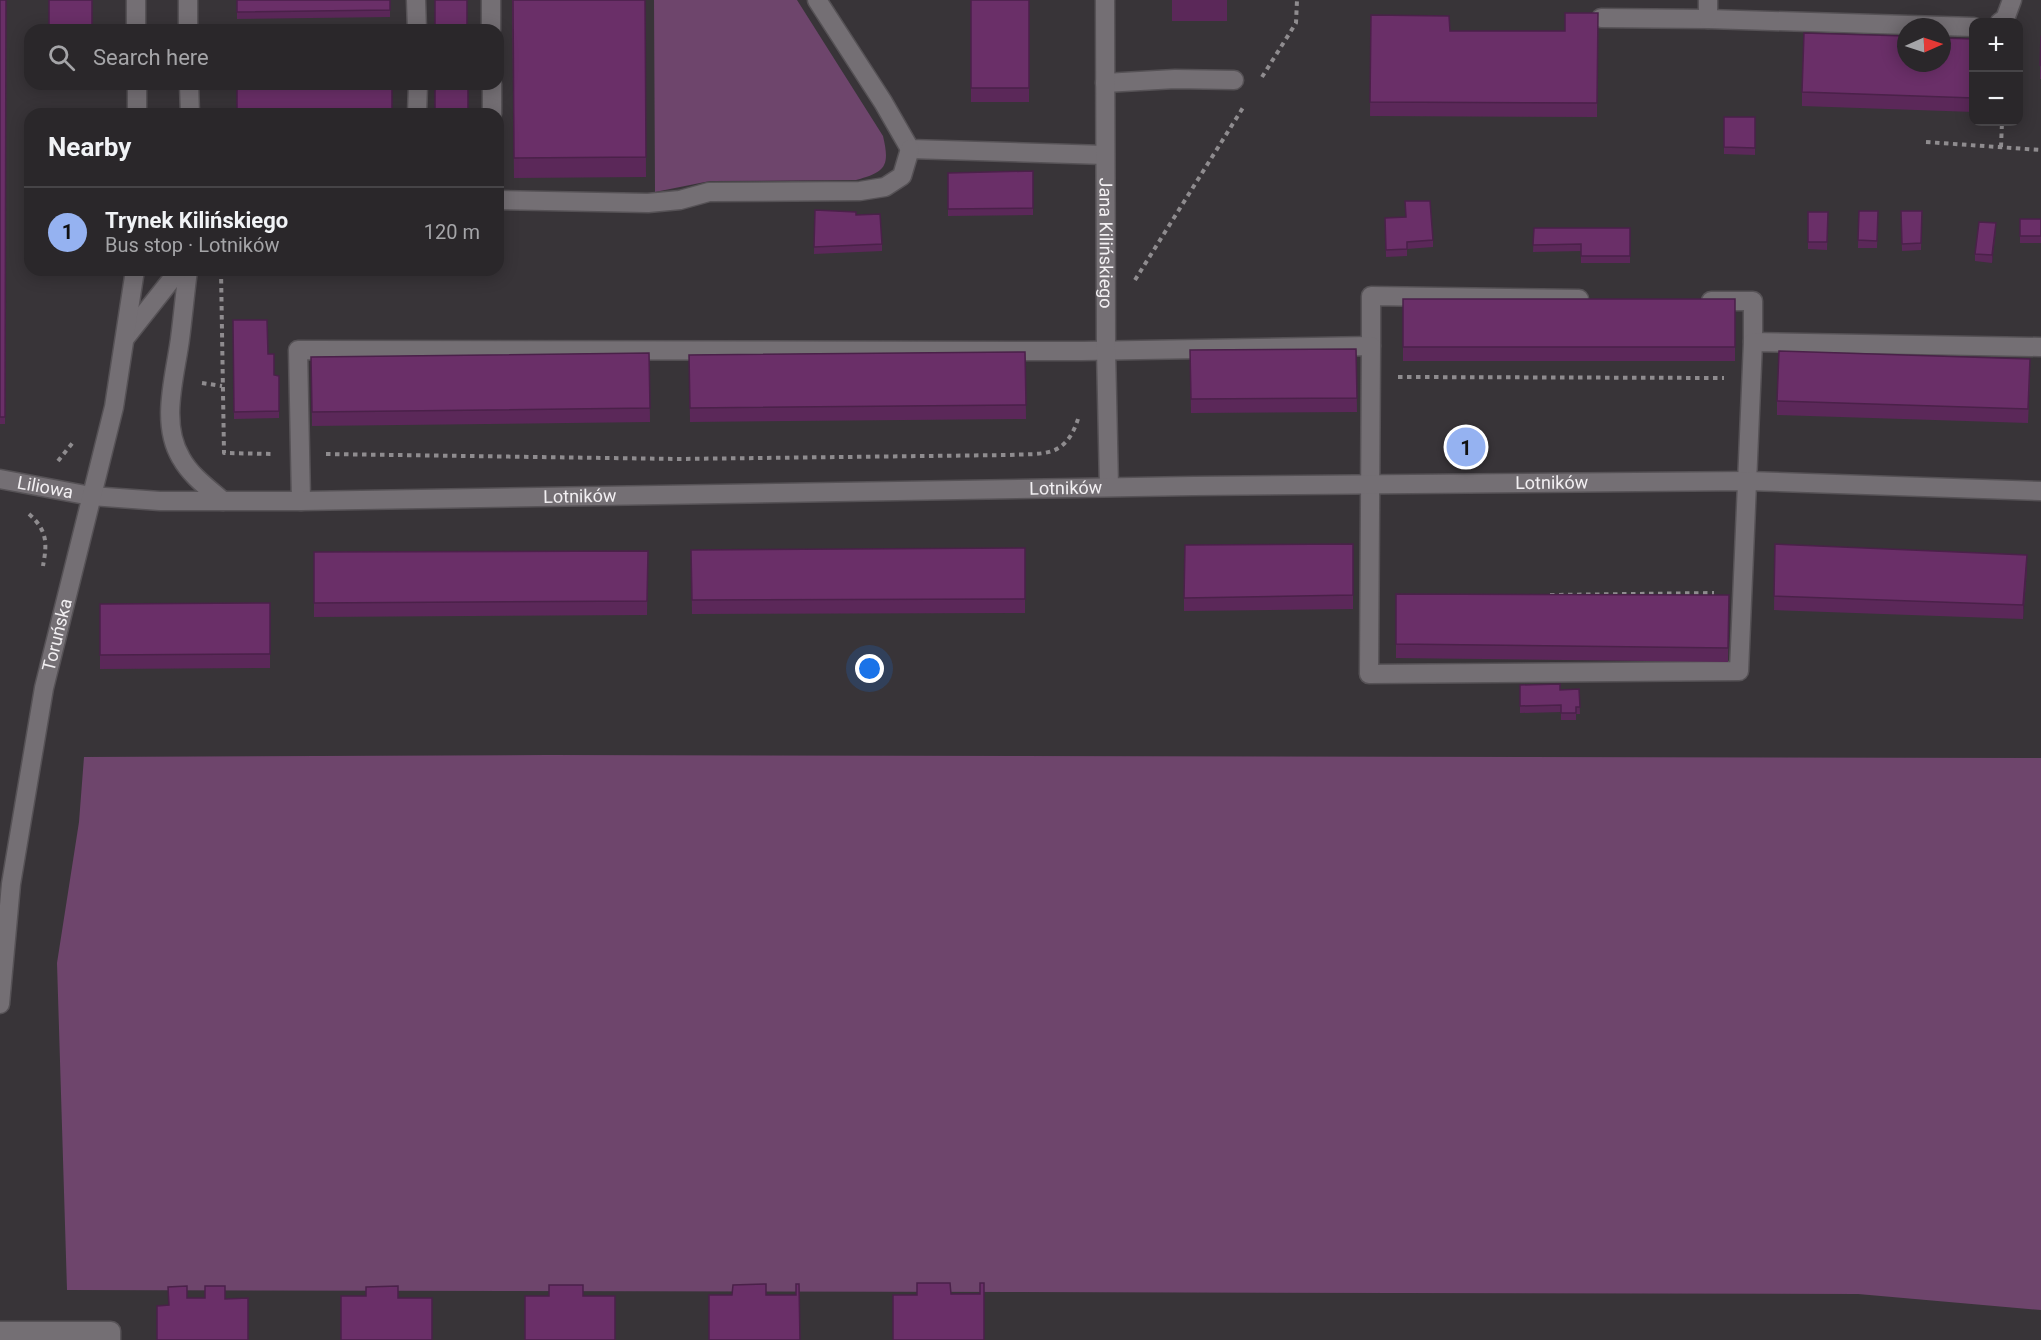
<!DOCTYPE html>
<html lang="en">
<head>
<meta charset="utf-8">
<style>
	:root { --surface:#2a272a; --page:#363336; --text:#f1f3f6; --muted:#a5a5a8; --line:#464447; --accent:#95b2f1 }
	body { margin:0; font-family:Roboto,sans-serif; background:var(--page); color:var(--text) }
	.controls { position:absolute; right:18px; top:18px; display:grid; overflow:hidden; border-radius:12px; box-shadow:0 3px 15px #0003 }
	.controls button { width:54px; height:54px; display:grid; place-items:center; padding:0; border:0; border-bottom:2px solid var(--line); background:var(--surface); color:var(--text); font:30px sans-serif }
	.compass { position:absolute; left:1897px; top:18px; width:54px; height:54px; border-radius:50%; background:var(--surface); box-shadow:0 3px 15px #0003; rotate:87deg }
	.you { position:absolute; left:870px; top:669px; width:21px; height:21px; margin:-15px; border:4px solid #fff; border-radius:50%; background:#1a73e8; box-shadow:0 0 0 9px #1a73e833 }
	.badge { display:grid; place-items:center; width:39px; height:39px; border-radius:50%; background:var(--accent); color:#111; font-size:20px; font-weight:700 }
	.pin { position:absolute; translate:-50% -50%; border:3px solid #fff; box-shadow:0 2px 6px #0006 }
	.list { margin:0; padding:0; list-style:none }
	h2 { display:flex; justify-content:space-between; align-items:center; height:78px; margin:0; padding:0 24px; font-size:26px }
	h2 small { font-size:20px; font-weight:400; color:var(--muted) }
	.list li { display:grid; grid-template-columns:39px 1fr auto; gap:18px; align-items:center; box-sizing:border-box; height:90px; padding:0 24px; border-top:2px solid var(--line) }
	.list b { display:block; font-size:22px; white-space:nowrap }
	.list p { margin:0; font-size:20px; white-space:nowrap; color:var(--muted) }
	.list em { font-size:20px; font-style:normal; color:var(--muted) }
	.icon { flex:none; width:33px; height:33px; fill:none; stroke:currentColor; stroke-width:2; stroke-linecap:round; stroke-linejoin:round }
	.map { position:relative; flex:none; width:2041px; height:1340px; overflow:hidden }
	.search { position:absolute; background:var(--surface); box-shadow:0 3px 15px #0003; left:24px; top:24px; width:480px; height:66px; display:flex; align-items:center; gap:15px; box-sizing:border-box; padding:0 21px; border-radius:18px; color:var(--muted); font-size:22px }
	.panel { position:absolute; background:var(--surface); box-shadow:0 3px 15px #0003; left:24px; top:108px; width:480px; height:168px; border-radius:18px }
	.map>svg:first-child { display:block }
	.green { fill:#6e456c }
	.lines { fill:none; stroke-linecap:round; stroke-linejoin:round }
	.service-casing { stroke:#565256; stroke-width:21 }
	.minor-casing { stroke:#565256; stroke-width:21 }
	.tertiary-casing { stroke:#565256; stroke-width:21 }
	.path { stroke:#8f8c8f; stroke-width:4; stroke-dasharray:4.5 4.5; stroke-linecap:butt }
	.service { stroke:#746f74; stroke-width:18 }
	.minor { stroke:#746f74; stroke-width:18 }
	.tertiary { stroke:#746f74; stroke-width:18 }
	.wall { fill:#5b2859 }
	.shaded-wall { fill:#4a2149 }
	.building { fill:#6a2f68; stroke:#4a2149; stroke-width:1.5 }
	.labels { text-anchor:middle; stroke-width:4.5; stroke-linejoin:round; paint-order:stroke }
	.street-label { font-size:18px; fill:#f2eff2; stroke:#1e1c1e }
</style>
</head>
<body>
<div class="map">
<svg width="2041" height="1340" viewBox="0 0 2041 1340">
	<rect width="100%" height="100%" fill="#383438"/>
	<!-- green -->
	<g class="green">
		<path d="M654,0H797L883,136C890,166 886,172 856,180L710,181L655,192Z"/>
		<polygon points="548,755 2041,758 2041,1310 1858,1294 67,1290 57,963 79,822 84,757"/>
	</g>
	<g class="lines">
		<defs>
			<g id="service">
				<polyline points="188,0 188,30"/>
				<polyline points="416,0 417,30"/>
				<polyline points="491,0 491,30"/>
				<polyline points="817,0 883,102 910,149 1105,155"/>
				<polyline points="1601,18 1708,19 1974,27"/>
				<polyline points="1708,19 1708,0"/>
				<polyline points="2000,22 2005,19 2012,0"/>
				<polyline points="1105,83 1175,79 1234,80"/>
				<polyline points="189,84 190,114"/>
				<polyline points="492,84 492,114"/>
				<polyline points="417,114 418,84"/>
				<polyline points="498,200 648,203 680,200 709,192 860,191 885,187 902,176 910,149"/>
				<path d="M188,270C185,293 183,316 180,339C175,377 160,423 181,458C191,476 208,488 223,501"/>
				<polyline points="1711,301 1753,301 1753,342"/>
				<polyline points="126,337 179,270"/>
				<polyline points="1371,346 1371,296 1579,299"/>
				<polyline points="301,501 298,350 1082,351 1371,346 1369,674 1739,671 1753,342 2041,347"/>
			</g>
			<g id="minor">
				<path id="s1" d="M0,479L91,496"/>
				<polyline points="0,1331 111,1331 111,1340"/>
			</g>
			<g id="tertiary">
				<polyline points="136,0 136,30"/>
				<path id="s2" d="M1105,0L1106,350L1109,487"/>
				<polyline points="137,84 137,114"/>
				<path id="s3" d="M91,496L160,501H301L1193,486L1748,481L2041,491"/>
				<path id="s4" d="M0,1004L11,884L44,688L114,407L135,270"/>
			</g>
		</defs>
		<!-- service casing -->
		<use href="#service" class="service-casing"/>
		<!-- minor casing -->
		<use href="#minor" class="minor-casing"/>
		<!-- tertiary casing -->
		<use href="#tertiary" class="tertiary-casing"/>
		<!-- path -->
		<g class="path">
			<polyline points="1262,77 1296,23 1297,0"/>
			<polyline points="1926,142 2041,150"/>
			<polyline points="2001,147 2002,122"/>
			<polyline points="221,270 224,453 274,454"/>
			<polyline points="1135,280 1244,106"/>
			<polyline points="1398,377 1724,378"/>
			<polyline points="202,383 222,386"/>
			<path d="M326,454L677,459L1008,455C1043,453 1065,459 1078,419"/>
			<polyline points="58,461 74,441"/>
			<path d="M29,514C48,531 47,544 43,566"/>
			<polyline points="1550,595 1714,593"/>
		</g>
		<!-- service -->
		<use href="#service" class="service"/>
		<!-- minor -->
		<use href="#minor" class="minor"/>
		<!-- tertiary -->
		<use href="#tertiary" class="tertiary"/>
	</g>
	<!-- wall -->
	<g class="wall">
		<polygon points="0,0 6,0 5,424 0,424"/>
		<polygon points="237,0 390,0 390,17 237,19"/>
		<polygon points="512,0 645,0 646,177 514,178"/>
		<rect x="971" y="0" width="58" height="102"/>
		<rect x="1172" y="0" width="55" height="21"/>
		<polygon points="1598,13 1597,117 1370,116 1371,15 1450,31 1565,31"/>
		<polygon points="2041,36 2041,79 2040,79"/>
		<polygon points="1974,39 1974,112 1802,106 1802,92"/>
		<polygon points="1724,117 1755,117 1755,155 1724,154"/>
		<polygon points="1033,171 1033,215 948,216 948,173"/>
		<polygon points="815,210 856,215 882,244 882,251 814,254"/>
		<polygon points="1859,211 1878,211 1877,248 1858,248"/>
		<polygon points="1901,211 1922,211 1921,250 1902,251"/>
		<polygon points="1808,212 1828,212 1827,250 1808,249"/>
		<polygon points="1385,218 1433,240 1433,247 1407,249 1407,256 1386,257"/>
		<rect x="2020" y="219" width="21" height="24"/>
		<polygon points="1534,228 1630,228 1630,263 1581,263 1581,251 1533,252"/>
		<polygon points="1996,230 1992,263 1975,261 1975,254"/>
		<polygon points="233,270 289,270 289,271 233,272"/>
		<rect x="1403" y="299" width="332" height="62"/>
		<polygon points="233,320 268,354 274,375 279,376 279,418 234,419"/>
		<polygon points="1356,349 1357,412 1191,413 1190,350"/>
		<polygon points="1025,352 1026,419 690,422 689,355"/>
		<polygon points="649,353 650,422 312,426 311,357"/>
		<polygon points="2030,373 2028,423 1777,415 1777,401"/>
		<polygon points="1353,544 1353,609 1184,611 1184,598"/>
		<polygon points="1775,544 2027,569 2023,619 1774,610"/>
		<polygon points="1025,548 1025,613 692,614 691,550"/>
		<polygon points="648,551 647,615 314,617 314,552"/>
		<polygon points="1396,594 1729,595 1728,662 1396,658"/>
		<polygon points="270,603 270,668 100,669 100,605"/>
		<polygon points="1520,685 1560,690 1579,689 1580,714 1576,714 1576,720 1561,720 1561,712 1520,713"/>
	</g>
	<!-- shaded-wall -->
	<g class="shaded-wall">
		<polygon points="1996,223 1996,230 1992,263 1992,255"/>
		<polygon points="2027,555 2027,569 2023,619 2023,605"/>
	</g>
	<!-- building -->
	<g class="building">
		<polygon points="0,0 6,0 5,417 0,417"/>
		<rect x="49" y="0" width="43" height="30"/>
		<polygon points="237,0 390,0 390,10 237,12"/>
		<rect x="435" y="0" width="32" height="30"/>
		<polygon points="513,0 645,0 646,157 514,158"/>
		<rect x="971" y="0" width="58" height="88"/>
		<polygon points="1565,13 1598,13 1597,103 1370,102 1371,15 1449,16 1450,31 1565,31"/>
		<polygon points="1804,33 1906,36 1906,63 1942,63 1942,38 1974,39 1974,98 1802,92"/>
		<polygon points="2041,36 2041,65 2040,65"/>
		<rect x="237" y="84" width="155" height="30"/>
		<rect x="435" y="84" width="33" height="30"/>
		<polygon points="1724,117 1755,117 1755,148 1724,147"/>
		<polygon points="1033,171 1033,208 948,209 948,173"/>
		<polygon points="1405,201 1430,201 1433,240 1407,242 1407,249 1386,250 1385,218 1406,217"/>
		<polygon points="815,210 856,212 856,215 880,214 882,244 814,247"/>
		<polygon points="1859,211 1878,211 1877,241 1858,240"/>
		<polygon points="1901,211 1922,211 1921,243 1902,244"/>
		<polygon points="1808,212 1828,212 1827,242 1808,242"/>
		<rect x="2020" y="219" width="21" height="17"/>
		<polygon points="1979,222 1996,223 1992,255 1975,254"/>
		<polygon points="1534,228 1630,228 1630,256 1581,256 1581,244 1533,245"/>
		<rect x="1403" y="299" width="332" height="48"/>
		<polygon points="233,320 267,320 268,354 274,354 274,375 279,376 279,411 234,412"/>
		<polygon points="1356,349 1357,398 1191,399 1190,350"/>
		<polygon points="1779,351 2030,359 2028,409 1777,401"/>
		<polygon points="1025,352 1026,405 690,408 689,355"/>
		<polygon points="649,353 650,408 312,412 311,357"/>
		<polygon points="1353,544 1353,595 1184,598 1185,545"/>
		<polygon points="1775,544 2027,555 2023,605 1774,596"/>
		<polygon points="1025,548 1025,599 692,600 691,550"/>
		<polygon points="648,551 647,601 314,603 314,552"/>
		<polygon points="1396,594 1729,595 1728,648 1396,644"/>
		<polygon points="270,603 270,654 100,655 100,604"/>
		<polygon points="1560,684 1560,690 1579,689 1580,707 1576,707 1576,713 1561,713 1561,705 1520,706 1520,685"/>
		<polygon points="917,1283 950,1283 951,1294 980,1294 980,1283 984,1283 984,1340 893,1340 893,1295 917,1295"/>
		<polygon points="766,1284 766,1295 796,1295 796,1284 799,1284 800,1340 709,1340 709,1295 732,1295 733,1285"/>
		<polygon points="549,1285 583,1285 583,1296 615,1296 615,1340 525,1340 525,1296 549,1296"/>
		<polygon points="187,1286 187,1298 205,1298 205,1286 225,1286 225,1299 248,1298 248,1340 157,1340 157,1306 169,1305 168,1287"/>
		<polygon points="398,1286 398,1298 432,1298 432,1340 341,1340 341,1296 366,1296 366,1287"/>
	</g>
	<g class="labels">
		<!-- street labels -->
		<g class="street-label">
			<text dy="6" stroke="none"><textPath href="#s2" startOffset="243">Jana Kilińskiego</textPath></text>
			<text dy="6" stroke="none"><textPath href="#s3" startOffset="1461">Lotników</textPath></text>
			<text dy="6" stroke="none"><textPath href="#s1" startOffset="46">Liliowa</textPath></text>
			<text dy="6" stroke="none"><textPath href="#s3" startOffset="975">Lotników</textPath></text>
			<text dy="6" stroke="none"><textPath href="#s3" startOffset="489">Lotników</textPath></text>
			<text dy="6" stroke="none"><textPath href="#s4" startOffset="374">Toruńska</textPath></text>
		</g>
	</g>
</svg>
<div class="controls">
<button>+</button>
<button>−</button>
</div>
<svg class="compass" viewBox="-18 -18 36 36"><path d="M0-13l5 13h-10z" fill="#e53935"/><path d="M0 13l5-13h-10z" fill="#a5a5a8"/></svg>
<div class="you"></div>
<div class="pin badge" style="left:1466px;top:447px">1</div>
<div class="search"><svg class="icon" aria-label="search" viewBox="0 0 24 24"><circle cx="10" cy="10" r="6"/><path d="M15 15l6 6"/></svg>Search here</div>
<section class="panel">
<h2>Nearby<small></small></h2>
<ul class="list">
<li><span class="badge">1</span><div><b>Trynek Kilińskiego</b><p>Bus stop · Lotników</p></div><em>120 m</em></li>
</ul>
</section>
</div>
</body>
</html>
